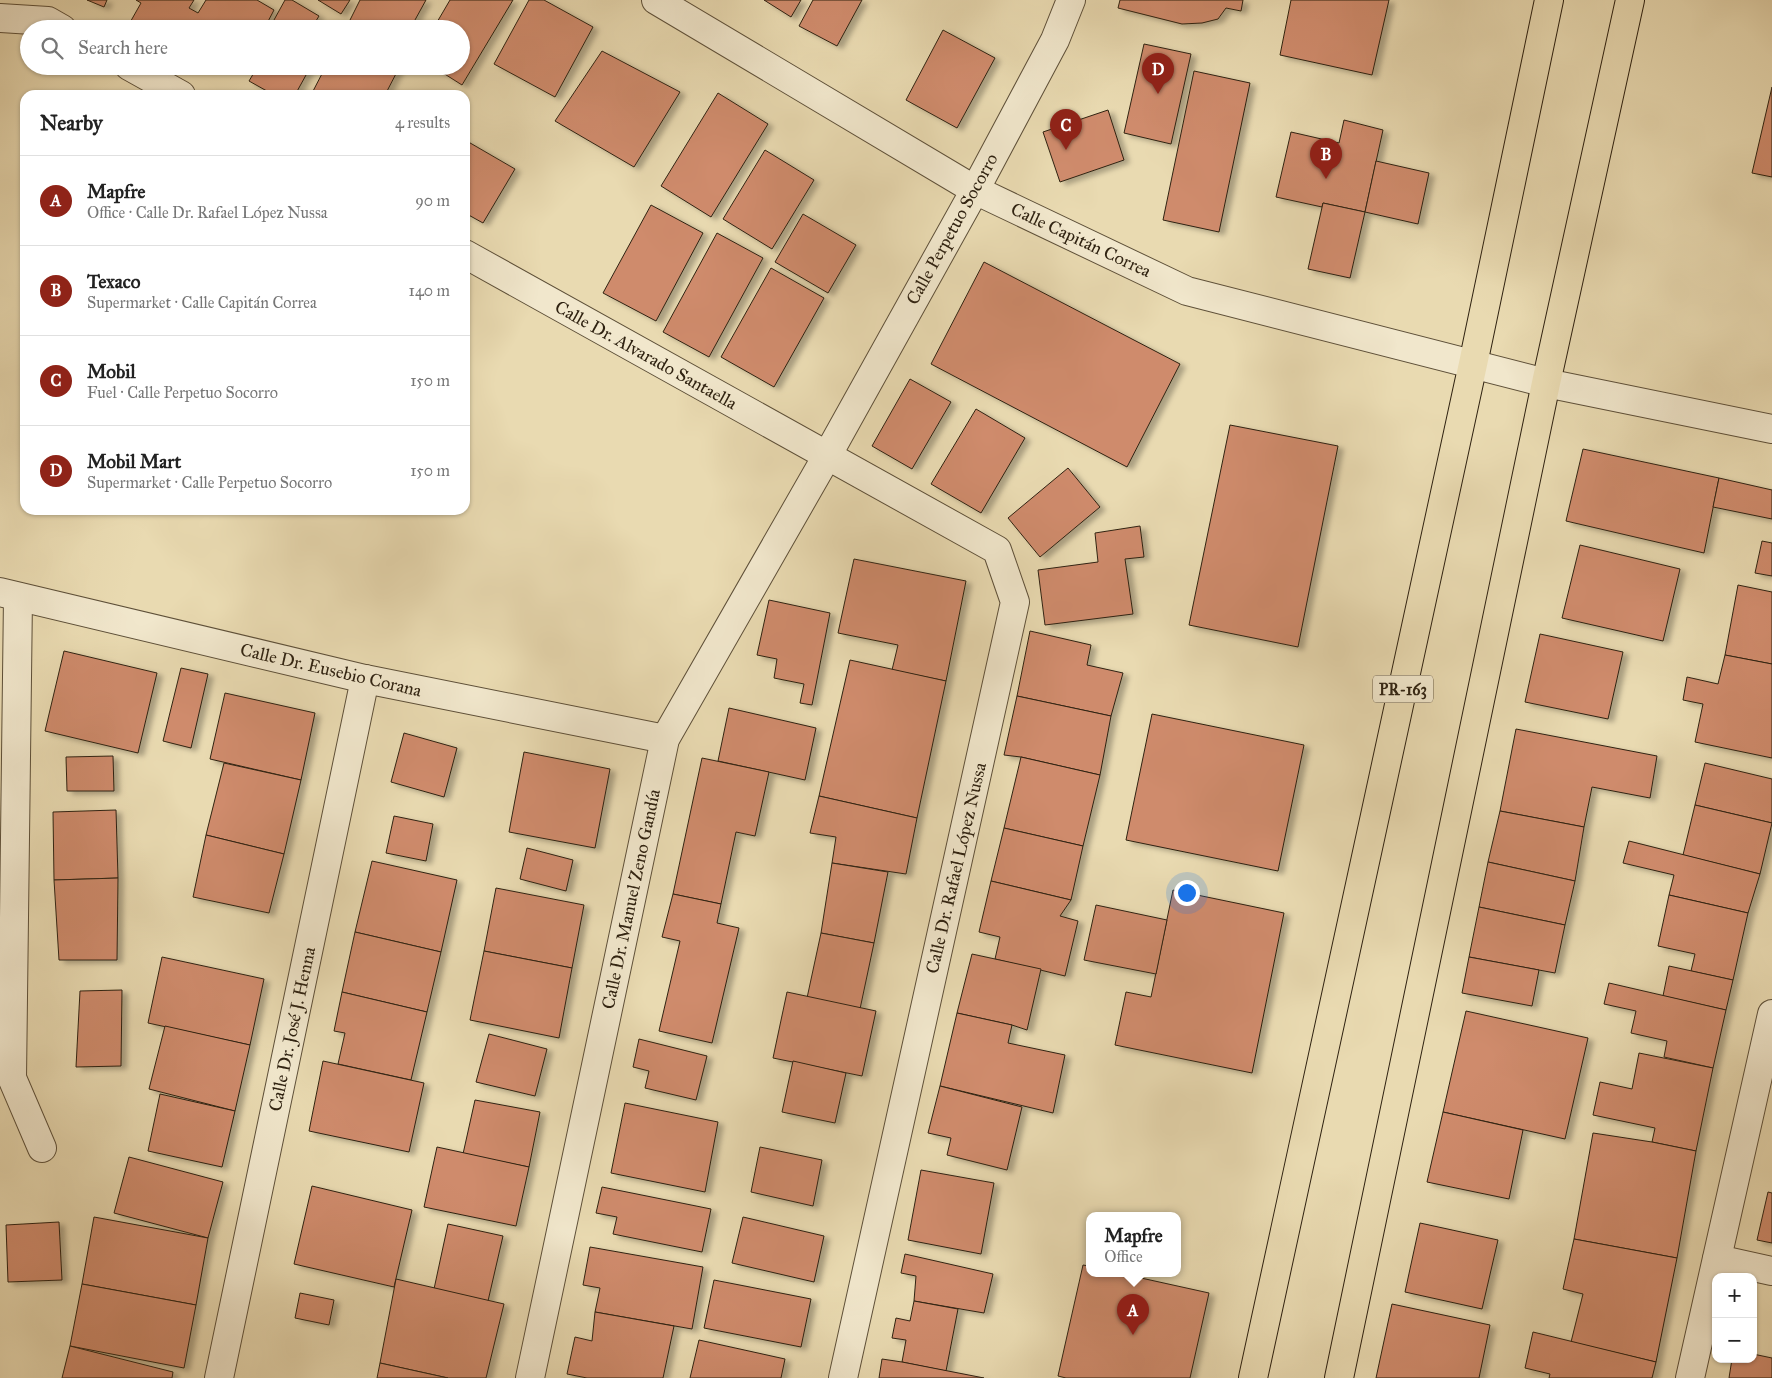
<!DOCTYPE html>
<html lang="en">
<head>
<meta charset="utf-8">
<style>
	:root { --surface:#fff; --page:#f2f2f2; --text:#222; --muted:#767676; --line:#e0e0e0; --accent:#8f2418 }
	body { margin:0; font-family:"IM FELL Great Primer",serif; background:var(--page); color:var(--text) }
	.controls { position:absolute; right:15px; bottom:15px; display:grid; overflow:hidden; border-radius:10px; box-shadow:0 1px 4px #0004 }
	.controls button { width:45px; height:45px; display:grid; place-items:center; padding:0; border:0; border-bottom:1px solid var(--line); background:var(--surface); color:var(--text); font:25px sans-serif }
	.you { position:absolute; left:1186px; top:892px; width:18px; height:18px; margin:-12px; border:4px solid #fff; border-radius:50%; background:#1a73e8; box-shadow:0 0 0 8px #1a73e833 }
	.badge { display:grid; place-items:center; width:32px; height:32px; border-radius:50%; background:var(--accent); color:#fff; font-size:16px; font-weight:700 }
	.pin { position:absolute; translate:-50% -41px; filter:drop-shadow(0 1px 2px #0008) }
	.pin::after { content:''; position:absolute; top:26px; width:18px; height:15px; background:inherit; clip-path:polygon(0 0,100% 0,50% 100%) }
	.popup { position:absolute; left:1086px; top:1212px; width:95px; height:65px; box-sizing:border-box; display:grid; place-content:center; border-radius:10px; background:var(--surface); filter:drop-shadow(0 1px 4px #0005); font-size:16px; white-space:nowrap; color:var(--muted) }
	.popup b { font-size:19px; color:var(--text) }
	.popup::after { content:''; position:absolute; left:50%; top:100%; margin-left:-10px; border:10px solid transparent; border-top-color:var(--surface) }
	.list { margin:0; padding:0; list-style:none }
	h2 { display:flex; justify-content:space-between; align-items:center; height:65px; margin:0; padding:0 20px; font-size:21px }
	h2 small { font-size:16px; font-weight:400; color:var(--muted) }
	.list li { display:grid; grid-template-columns:32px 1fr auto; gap:15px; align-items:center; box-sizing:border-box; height:90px; padding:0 20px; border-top:1px solid var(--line) }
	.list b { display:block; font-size:19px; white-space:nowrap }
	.list p { margin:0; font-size:16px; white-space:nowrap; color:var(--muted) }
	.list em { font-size:16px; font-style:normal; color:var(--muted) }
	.icon { flex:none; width:28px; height:28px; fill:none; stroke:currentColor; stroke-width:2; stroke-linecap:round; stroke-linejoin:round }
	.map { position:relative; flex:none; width:1772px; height:1378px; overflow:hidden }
	.search { position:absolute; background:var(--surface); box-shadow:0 1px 4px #0004; left:20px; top:20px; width:450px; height:55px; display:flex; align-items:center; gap:12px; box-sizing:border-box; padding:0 18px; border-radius:28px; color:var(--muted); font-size:19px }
	.panel { position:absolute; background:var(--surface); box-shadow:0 1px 4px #0004; left:20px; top:90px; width:450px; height:425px; border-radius:15px }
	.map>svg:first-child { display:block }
	.building { fill:#cf8b6c; stroke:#2f2211; filter:url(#shadow) }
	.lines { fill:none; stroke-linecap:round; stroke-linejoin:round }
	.minor-casing { stroke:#5e5039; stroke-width:30 }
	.major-casing { stroke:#2f2211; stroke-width:30 }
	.minor { stroke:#f1e7cc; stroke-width:28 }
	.major { stroke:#e9dab1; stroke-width:28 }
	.labels { text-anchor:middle; stroke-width:4; stroke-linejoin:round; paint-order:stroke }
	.shield { fill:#f1e7cc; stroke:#695d49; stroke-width:1 }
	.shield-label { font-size:16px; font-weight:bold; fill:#2f2211 }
	.street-label { font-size:18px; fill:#2f2211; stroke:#f1e7cc }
</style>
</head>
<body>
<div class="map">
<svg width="1772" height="1378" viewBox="0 0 1772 1378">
	<defs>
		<filter id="shadow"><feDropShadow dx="5.5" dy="3" stdDeviation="2.5" flood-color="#0004"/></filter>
	</defs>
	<rect width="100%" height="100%" fill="#e9dab1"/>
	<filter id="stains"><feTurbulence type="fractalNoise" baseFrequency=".004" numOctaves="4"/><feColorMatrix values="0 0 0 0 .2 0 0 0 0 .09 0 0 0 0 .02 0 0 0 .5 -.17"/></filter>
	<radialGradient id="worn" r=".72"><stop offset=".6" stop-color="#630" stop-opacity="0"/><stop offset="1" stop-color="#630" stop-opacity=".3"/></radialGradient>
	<!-- building -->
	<g class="building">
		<polygon points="87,0 107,0 104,7"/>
		<polygon points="136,0 194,0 189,8 198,13 206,0 257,0 274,10 264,29 133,29 128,26 141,3"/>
		<polygon points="285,0 292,0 319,16 311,29 269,29"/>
		<polygon points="318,0 350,0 341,14"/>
		<polygon points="360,0 426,0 410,29 365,29 350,20"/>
		<polygon points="450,0 513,0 462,85 432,66 461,66 461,29 433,29"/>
		<polygon points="529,0 544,0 593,27 555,97 494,64"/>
		<polygon points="764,0 801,0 791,17"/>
		<polygon points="813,0 862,0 837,46 799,26"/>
		<polygon points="1120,0 1243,0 1241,11 1226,8 1218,19 1202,23 1182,24 1118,8"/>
		<polygon points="1291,0 1389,0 1372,75 1280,55"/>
		<polygon points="943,30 995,58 957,128 906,100"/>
		<polygon points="1144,44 1191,54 1171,144 1124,133"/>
		<polygon points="602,51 680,92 634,167 555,121"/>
		<polygon points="258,66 311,66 295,95 274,95 249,81"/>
		<polygon points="326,66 400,66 385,95 311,95"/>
		<polygon points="1194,71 1250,83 1219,232 1163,220"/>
		<polygon points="1772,87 1772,177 1752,173"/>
		<polygon points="718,93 768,124 711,217 661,186"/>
		<polygon points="1108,110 1124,160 1060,182 1043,132"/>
		<polygon points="1344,120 1383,130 1365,212 1323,203 1322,207 1276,197 1291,132 1339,143"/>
		<polygon points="465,140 515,169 483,223 465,213"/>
		<polygon points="765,150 814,180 772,249 723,219"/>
		<polygon points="1376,161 1429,173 1418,224 1365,212"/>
		<polygon points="1323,203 1365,212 1350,278 1308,269"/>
		<polygon points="651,205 703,233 656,321 603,293"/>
		<polygon points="803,214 856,245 828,293 775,262"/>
		<polygon points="717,233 763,258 709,357 663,332"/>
		<polygon points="984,262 1180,364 1127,467 931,364"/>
		<polygon points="771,268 824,298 774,387 721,357"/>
		<polygon points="910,379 951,402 912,469 872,446"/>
		<polygon points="976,409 1025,438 981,513 931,484"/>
		<polygon points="1230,425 1338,446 1298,647 1189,625"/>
		<polygon points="1583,449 1719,478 1704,553 1566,521"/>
		<polygon points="1068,468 1100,507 1040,557 1008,518"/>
		<polygon points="1719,478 1772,490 1772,519 1713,507"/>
		<polygon points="1140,526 1144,557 1125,559 1133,614 1045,625 1038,570 1098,562 1095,533"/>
		<polygon points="1762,541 1772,543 1772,576 1755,573"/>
		<polygon points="1580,545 1680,569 1663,641 1562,618"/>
		<polygon points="854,559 966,581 946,681 892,670 898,645 838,633"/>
		<polygon points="1738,585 1772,592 1772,664 1725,655"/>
		<polygon points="769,600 830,613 812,705 800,703 804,684 774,678 777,659 757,655"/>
		<polygon points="1030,631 1091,645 1087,665 1123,673 1111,716 1017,696"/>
		<polygon points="1540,634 1623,652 1608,719 1525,702"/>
		<polygon points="64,651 157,673 138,753 45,731"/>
		<polygon points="1725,655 1772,664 1772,758 1695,742 1703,704 1683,700 1687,677 1718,684"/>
		<polygon points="850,660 946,681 917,818 819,796"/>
		<polygon points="181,668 208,674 191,748 163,741"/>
		<polygon points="225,693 315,713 301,780 210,759"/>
		<polygon points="1017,696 1111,716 1100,775 1021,757 1004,755"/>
		<polygon points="729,708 816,728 805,780 718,761"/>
		<polygon points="1152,714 1304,745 1278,871 1126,840"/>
		<polygon points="1516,729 1657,756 1650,798 1592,787 1584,827 1500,811"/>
		<polygon points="404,733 457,748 444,797 391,782"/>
		<polygon points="524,752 610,769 595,848 509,832"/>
		<polygon points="113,756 114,791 67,791 66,757"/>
		<polygon points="1021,757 1100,775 1083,846 1004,828"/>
		<polygon points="702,758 769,772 755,836 736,832 721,904 673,894"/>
		<polygon points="224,763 301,780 284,854 206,835"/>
		<polygon points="1705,763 1772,779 1772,823 1695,805"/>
		<polygon points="819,796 917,818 906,874 832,863 836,837 810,833"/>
		<polygon points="1695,805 1772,823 1760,874 1683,855"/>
		<polygon points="116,810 118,878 54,880 53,812"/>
		<polygon points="1500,811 1584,827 1575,881 1488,862"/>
		<polygon points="394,816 433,824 426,861 386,853"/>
		<polygon points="1004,828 1083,846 1071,900 991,881"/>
		<polygon points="206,835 284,854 269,913 193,897"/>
		<polygon points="1629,841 1760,874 1748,913 1669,895 1674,875 1623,863"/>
		<polygon points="527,848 573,860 566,891 520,879"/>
		<polygon points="372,861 457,880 441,952 355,932"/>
		<polygon points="1488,862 1575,881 1565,925 1479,907"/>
		<polygon points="832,863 888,872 874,943 821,933"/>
		<polygon points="118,878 117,960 59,960 54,880"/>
		<polygon points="991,881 1071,900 1060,916 1078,921 1065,976 995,959 1000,937 979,932"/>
		<polygon points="496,888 584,905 572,968 484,951"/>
		<polygon points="1173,890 1284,913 1252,1073 1115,1045 1126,992 1151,997"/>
		<polygon points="673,894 721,904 717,923 739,928 712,1043 659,1031 680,941 662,937"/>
		<polygon points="1669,895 1748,913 1733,980 1691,971 1695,954 1658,946"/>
		<polygon points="1096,905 1167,920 1156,974 1084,960"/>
		<polygon points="1479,907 1565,925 1555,973 1469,957"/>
		<polygon points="355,932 441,952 427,1012 342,992"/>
		<polygon points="821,933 874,943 860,1009 807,998"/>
		<polygon points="484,951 572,968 559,1038 470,1020"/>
		<polygon points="972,954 1041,969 1027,1030 1012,1025 957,1013"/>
		<polygon points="162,957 264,979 250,1045 148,1023"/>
		<polygon points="1469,957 1539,970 1532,1006 1462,993"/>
		<polygon points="1669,966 1733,980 1726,1010 1663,996"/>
		<polygon points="1609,983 1726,1010 1713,1068 1664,1057 1667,1041 1631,1033 1636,1011 1604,1004"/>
		<polygon points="122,990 121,1066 76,1067 80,991"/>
		<polygon points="342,992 427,1012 411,1080 338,1064 345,1033 334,1031"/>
		<polygon points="787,992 876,1011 862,1076 773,1058"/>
		<polygon points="1466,1011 1588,1038 1565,1139 1443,1112"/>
		<polygon points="957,1013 1012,1025 1008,1043 1065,1055 1053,1113 940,1086"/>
		<polygon points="165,1026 250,1045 235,1111 149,1089"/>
		<polygon points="489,1034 547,1049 535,1096 476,1082"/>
		<polygon points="639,1039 707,1056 696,1100 645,1088 649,1071 633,1067"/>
		<polygon points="1639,1053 1713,1068 1696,1151 1652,1142 1655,1128 1593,1115 1600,1082 1632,1089"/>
		<polygon points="323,1061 424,1083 409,1152 309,1131"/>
		<polygon points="793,1061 846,1073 835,1123 782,1112"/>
		<polygon points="940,1086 1022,1107 1007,1170 947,1155 951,1138 928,1133"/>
		<polygon points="160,1094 235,1111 222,1167 148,1151"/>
		<polygon points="475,1100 540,1112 529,1167 463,1154"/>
		<polygon points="625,1103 718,1122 705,1192 611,1173"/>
		<polygon points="1443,1112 1523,1130 1509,1199 1427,1182"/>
		<polygon points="1593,1133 1652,1142 1696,1151 1677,1258 1574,1239"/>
		<polygon points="437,1147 529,1167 516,1226 424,1207"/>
		<polygon points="760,1147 822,1160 813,1206 751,1192"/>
		<polygon points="129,1157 223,1182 208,1238 114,1213"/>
		<polygon points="921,1170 994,1183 981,1254 908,1240"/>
		<polygon points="312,1186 412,1210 394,1287 294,1264"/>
		<polygon points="602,1187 711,1209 702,1252 613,1234 617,1217 596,1213"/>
		<polygon points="1768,1192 1772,1193 1772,1243 1757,1240"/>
		<polygon points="94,1217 208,1238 196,1305 82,1284"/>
		<polygon points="743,1217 824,1236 814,1282 732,1263"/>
		<polygon points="59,1222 62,1280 8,1282 6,1225"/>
		<polygon points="1420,1223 1498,1240 1482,1309 1405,1292"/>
		<polygon points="448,1224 503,1236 488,1301 434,1289"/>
		<polygon points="1574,1239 1677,1258 1656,1362 1571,1342 1583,1294 1563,1289"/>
		<polygon points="590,1247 703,1267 692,1329 595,1312 600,1288 583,1285"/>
		<polygon points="905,1254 993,1274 984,1313 914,1301 916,1276 901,1273"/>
		<polygon points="1083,1265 1089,1266 1089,1274 1123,1274 1209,1293 1190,1378 1066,1378 1058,1376"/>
		<polygon points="396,1279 504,1304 486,1378 448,1378 380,1363"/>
		<polygon points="714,1280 811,1299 801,1347 704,1328"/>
		<polygon points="82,1284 196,1305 184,1368 70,1346"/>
		<polygon points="300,1293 334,1300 329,1325 295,1318"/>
		<polygon points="914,1301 958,1309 946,1371 902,1362 906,1340 892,1338 896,1318 910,1321"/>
		<polygon points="1392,1304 1490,1325 1479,1378 1376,1378"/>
		<polygon points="595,1312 674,1326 663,1378 587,1378 567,1374 575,1337 592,1341"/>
		<polygon points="1533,1332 1656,1362 1652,1378 1549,1378 1550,1374 1525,1368"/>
		<polygon points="699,1340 785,1359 781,1378 690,1378"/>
		<polygon points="70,1346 173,1372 172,1378 62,1378"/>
		<polygon points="1753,1354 1772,1358 1772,1378 1729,1378 1732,1359 1753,1359"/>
		<polygon points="882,1359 902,1362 984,1378 879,1378"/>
		<polygon points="380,1363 448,1378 377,1378"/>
	</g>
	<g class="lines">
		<defs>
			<g id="minor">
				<polyline points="656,0 975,190 1187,291 1546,383 1772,429"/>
				<polyline points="0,18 48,21 62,29"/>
				<polyline points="129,66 181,95"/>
				<polyline points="465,254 997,550 1015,602 843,1378"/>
				<polyline points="0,592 365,679 665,739"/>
				<polyline points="18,597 12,1078 42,1148"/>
				<polyline points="1717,1259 1772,1271"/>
				<polyline points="219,1378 365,679"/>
				<polyline points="530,1378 665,739 827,456 975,190 1055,40 1071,0"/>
				<polyline points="1690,1378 1772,1014"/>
			</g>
			<g id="major">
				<polyline points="1253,1378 1473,364 1549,0"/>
				<polyline points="1339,1378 1546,383 1630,0"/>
			</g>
		</defs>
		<!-- minor casing -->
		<use href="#minor" class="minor-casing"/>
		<!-- major casing -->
		<use href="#major" class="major-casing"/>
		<!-- minor -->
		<use href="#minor" class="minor"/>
		<!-- major -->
		<use href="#major" class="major"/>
	</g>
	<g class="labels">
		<!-- shield labels -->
		<rect class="shield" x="1373" y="675.5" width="60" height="27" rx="4"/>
		<g class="shield-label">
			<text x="1403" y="695">PR-163</text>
		</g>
		<!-- street labels -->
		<g class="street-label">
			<text transform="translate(952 229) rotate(-61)" y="6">Calle Perpetuo Socorro</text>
			<text transform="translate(1081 240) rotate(25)" y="6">Calle Capitán Correa</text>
			<text transform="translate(646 355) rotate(29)" y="6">Calle Dr. Alvarado Santaella</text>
			<text transform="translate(331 670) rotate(13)" y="6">Calle Dr. Eusebio Corana</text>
			<text transform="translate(956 868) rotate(-77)" y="6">Calle Dr. Rafael López Nussa</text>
			<text transform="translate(631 899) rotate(-78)" y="6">Calle Dr. Manuel Zeno Gandía</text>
			<text transform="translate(292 1029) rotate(-78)" y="6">Calle Dr. José J. Henna</text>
		</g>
	</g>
	<rect width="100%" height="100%" filter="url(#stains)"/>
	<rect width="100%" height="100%" fill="url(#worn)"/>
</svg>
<div class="controls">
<button>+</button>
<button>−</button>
</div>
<div class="you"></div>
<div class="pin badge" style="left:1133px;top:1335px">A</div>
<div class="popup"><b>Mapfre</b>Office</div>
<div class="pin badge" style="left:1326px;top:179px">B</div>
<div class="pin badge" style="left:1066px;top:150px">C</div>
<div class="pin badge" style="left:1158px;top:94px">D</div>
<div class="search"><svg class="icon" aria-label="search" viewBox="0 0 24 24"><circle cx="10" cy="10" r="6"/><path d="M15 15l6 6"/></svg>Search here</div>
<section class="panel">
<h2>Nearby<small>4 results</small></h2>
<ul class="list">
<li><span class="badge">A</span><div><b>Mapfre</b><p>Office · Calle Dr. Rafael López Nussa</p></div><em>90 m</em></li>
<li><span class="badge">B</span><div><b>Texaco</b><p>Supermarket · Calle Capitán Correa</p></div><em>140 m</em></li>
<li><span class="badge">C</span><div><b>Mobil</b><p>Fuel · Calle Perpetuo Socorro</p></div><em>150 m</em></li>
<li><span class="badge">D</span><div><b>Mobil Mart</b><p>Supermarket · Calle Perpetuo Socorro</p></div><em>150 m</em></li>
</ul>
</section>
</div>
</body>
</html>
